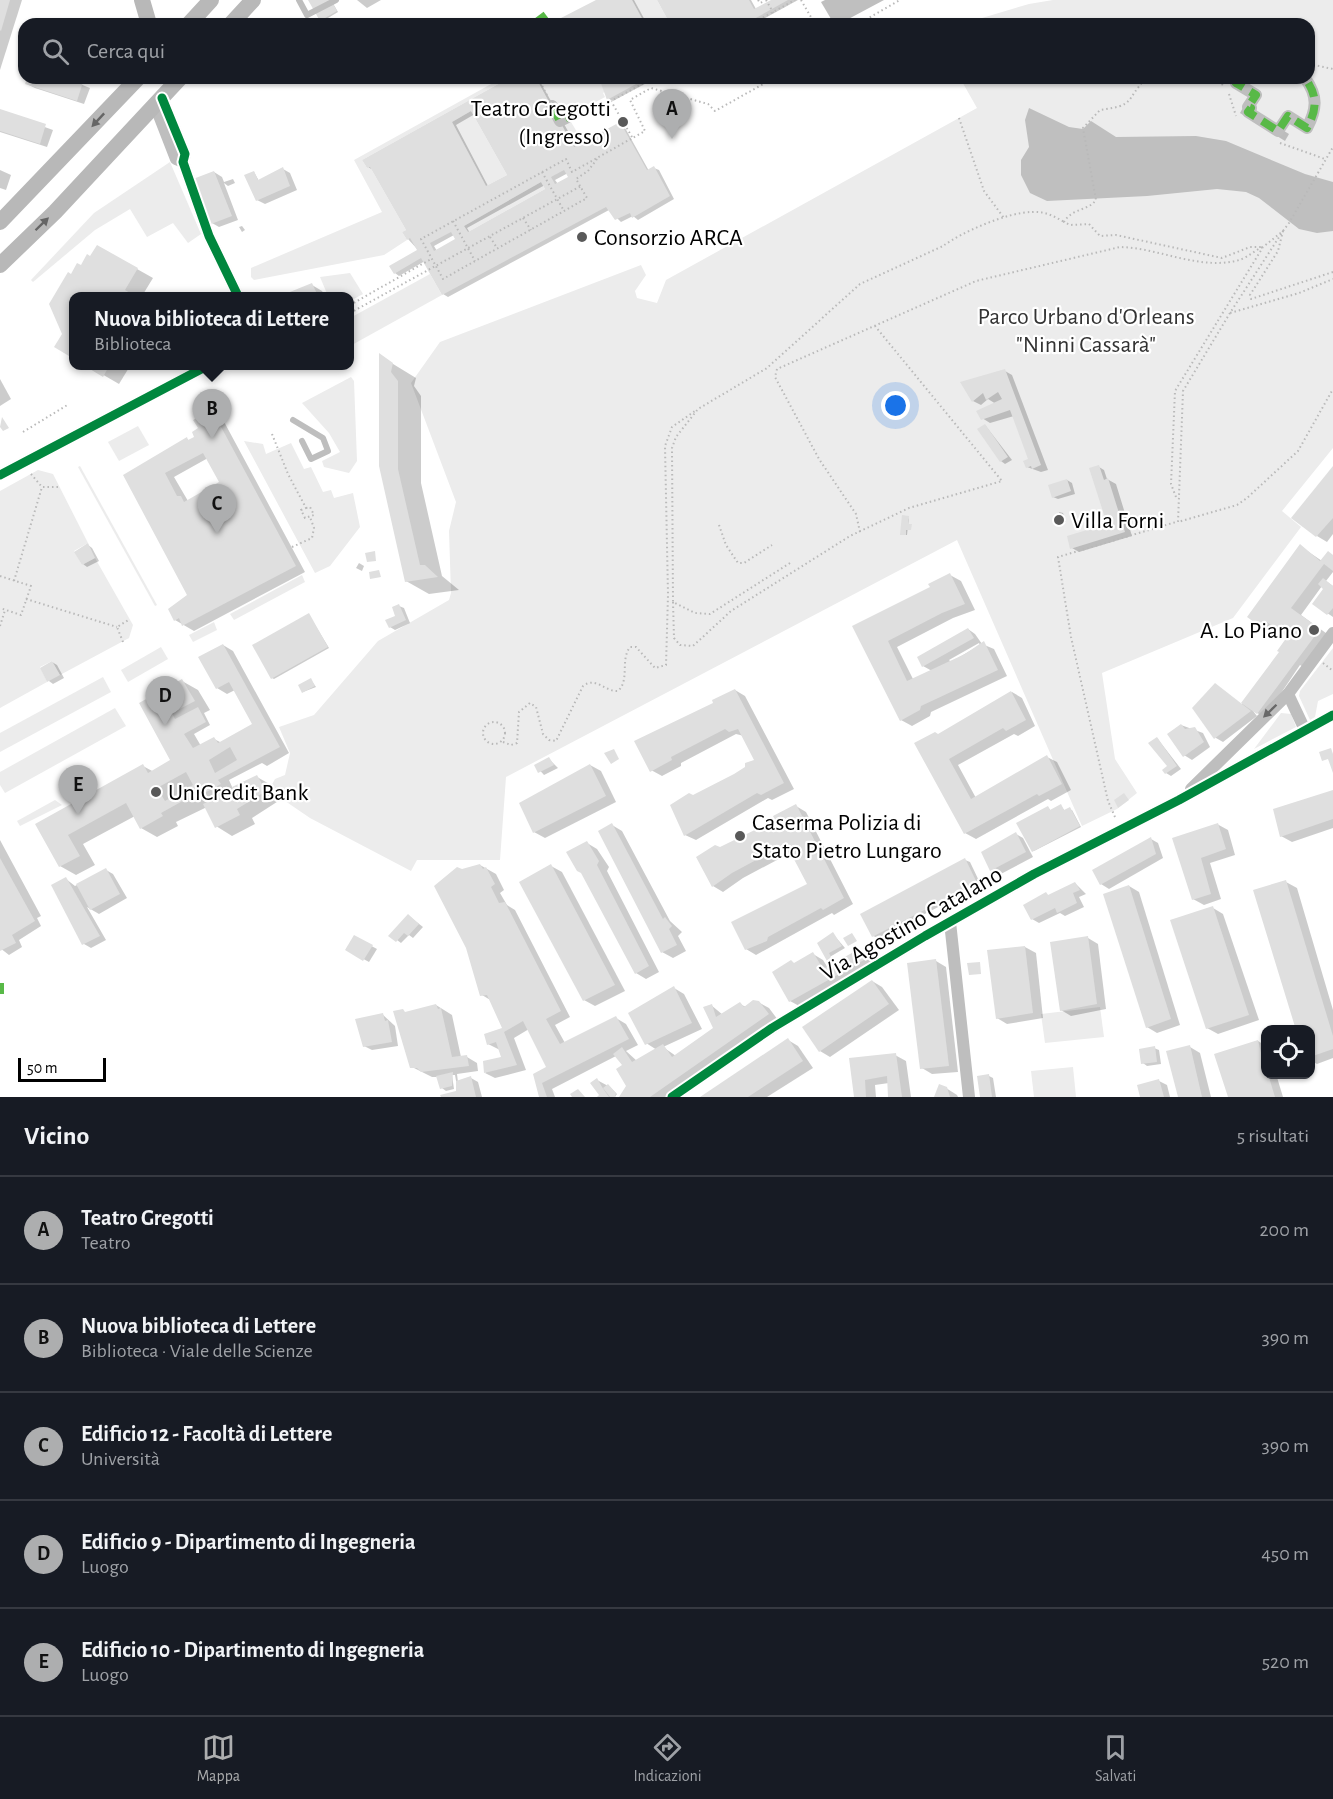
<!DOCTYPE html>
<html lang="it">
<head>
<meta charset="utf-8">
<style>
	:root { --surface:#171b24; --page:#20242c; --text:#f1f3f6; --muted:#9ea1a6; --line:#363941; --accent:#adaeaf }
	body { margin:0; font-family:"Alegreya Sans",sans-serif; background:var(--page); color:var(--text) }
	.controls { position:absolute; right:18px; bottom:18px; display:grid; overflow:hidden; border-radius:12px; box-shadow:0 2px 4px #0004 }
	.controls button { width:54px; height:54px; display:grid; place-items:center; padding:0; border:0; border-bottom:2px solid var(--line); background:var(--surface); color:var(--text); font:30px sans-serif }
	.scale { position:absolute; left:18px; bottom:15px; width:88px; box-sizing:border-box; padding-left:6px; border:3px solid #000; border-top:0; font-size:16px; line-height:21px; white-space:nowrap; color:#000; -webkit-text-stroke:4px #fff; paint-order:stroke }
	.you { position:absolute; left:896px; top:406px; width:21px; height:21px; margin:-15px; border:4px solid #fff; border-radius:50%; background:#1a73e8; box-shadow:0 0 0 9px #1a73e833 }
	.badge { display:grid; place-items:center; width:39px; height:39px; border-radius:50%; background:var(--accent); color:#111; font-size:20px; font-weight:700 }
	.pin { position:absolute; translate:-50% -50px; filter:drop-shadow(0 2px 3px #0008) }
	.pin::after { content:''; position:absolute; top:32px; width:21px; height:18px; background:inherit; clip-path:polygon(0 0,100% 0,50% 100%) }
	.popup { position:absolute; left:69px; top:292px; width:285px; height:78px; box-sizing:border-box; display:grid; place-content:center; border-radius:12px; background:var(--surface); filter:drop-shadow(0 2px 4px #0005); font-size:20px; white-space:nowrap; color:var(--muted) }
	.popup b { font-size:22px; color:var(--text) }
	.popup::after { content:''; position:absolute; left:50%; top:100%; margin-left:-12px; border:12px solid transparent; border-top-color:var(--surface) }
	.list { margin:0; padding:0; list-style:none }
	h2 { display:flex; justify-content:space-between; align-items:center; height:78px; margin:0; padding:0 24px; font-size:26px }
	h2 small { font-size:20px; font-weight:400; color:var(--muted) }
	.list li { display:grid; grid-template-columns:39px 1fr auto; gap:18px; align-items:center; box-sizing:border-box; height:108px; padding:0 24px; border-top:2px solid var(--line) }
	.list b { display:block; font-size:22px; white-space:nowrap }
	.list p { margin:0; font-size:20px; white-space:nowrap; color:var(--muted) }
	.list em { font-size:20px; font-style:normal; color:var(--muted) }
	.icon { flex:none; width:33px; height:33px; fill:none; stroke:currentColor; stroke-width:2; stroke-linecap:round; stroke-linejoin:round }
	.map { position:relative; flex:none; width:1333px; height:1097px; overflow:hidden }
	.search { position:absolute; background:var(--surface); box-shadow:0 2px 4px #0004; left:18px; right:18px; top:18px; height:66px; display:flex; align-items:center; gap:15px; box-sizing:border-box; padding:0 21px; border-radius:18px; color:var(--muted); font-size:22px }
	.sheet { height:618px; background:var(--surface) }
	nav { display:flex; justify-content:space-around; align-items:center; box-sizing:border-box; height:84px; border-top:2px solid var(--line); background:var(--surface); font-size:16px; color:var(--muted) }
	nav a { display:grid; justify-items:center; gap:3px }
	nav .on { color:var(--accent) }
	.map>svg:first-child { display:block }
	.green { fill:#ececec }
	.water { fill:#bfbfbf }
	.shadow { fill:#0003; fill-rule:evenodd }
	.building { fill:#dfdfdf; fill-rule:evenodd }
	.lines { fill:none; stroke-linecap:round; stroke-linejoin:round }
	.path { stroke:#b9b9b9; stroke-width:2; stroke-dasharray:1.5 3; stroke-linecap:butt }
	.lane { stroke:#bebebe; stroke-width:6 }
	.street { stroke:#bebebe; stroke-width:12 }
	.secondary { stroke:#b8b8b8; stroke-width:16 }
	.quiet { stroke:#58b947; stroke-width:8; stroke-dasharray:15 8; stroke-linecap:butt }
	.cycleway-casing { stroke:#fff; stroke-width:13 }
	.cycleway { stroke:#00873e; stroke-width:9 }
	.oneway { fill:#656565 }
	.oneway2 { fill:#686868 }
	.poi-dot { fill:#595959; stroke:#fff; stroke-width:2 }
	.labels { text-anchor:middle; stroke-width:4.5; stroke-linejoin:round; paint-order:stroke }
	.poi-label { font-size:24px; fill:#000; stroke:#fff; text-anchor:start }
	.park-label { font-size:24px; fill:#333; stroke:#fff }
	.street-label { font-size:24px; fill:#000; stroke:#fff }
</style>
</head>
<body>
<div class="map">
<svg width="1333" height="1097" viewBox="0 0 1333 1097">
	<rect width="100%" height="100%" fill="#fff"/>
	<!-- green -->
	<g class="green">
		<polygon points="632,0 657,0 670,24 645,24"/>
		<polygon points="1053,0 1333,0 1333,448 1282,511 1301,527 1233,618 1102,673 1115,759 1137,793 1117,809 1082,826 957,540 506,777 500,860 417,860 411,871 310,818 269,790 275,779 285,775 290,753 279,727 314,715 378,641 449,600 451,593 449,531 456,502 411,383 440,342 641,265 646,275 635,291 637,298 657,303 666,280 977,108 960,78 1309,78 1309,24 978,24 982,18 1029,4"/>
		<polygon points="502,78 509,78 362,160 367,168 370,167 406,230 402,232 407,240 384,255 254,280 251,277 251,268 382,212 354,160"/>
		<polygon points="536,78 599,78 606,91 603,93 605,97 568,117 583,142 574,147 571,139 568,140"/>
		<polygon points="471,111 507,175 486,186 452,122"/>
		<polygon points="170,162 201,234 188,243 173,223 147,237 130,209 95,230 33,282 31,280 94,213"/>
		<polygon points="541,182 545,189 468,232 464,226"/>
		<polygon points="350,273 363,294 350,301 350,296 328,296 320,277"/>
		<polygon points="430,274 442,295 350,346 350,318"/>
		<polygon points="351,377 354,381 357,461 349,473 324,467 322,461 340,452 329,433 302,403"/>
		<polygon points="138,426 149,445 119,461 108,442"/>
		<polygon points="244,441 263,444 266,454 291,443 304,469 311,467 323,492 331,490 334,498 353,493 360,527 330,566 315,573"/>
		<polygon points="80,466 157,605 155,606 78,467"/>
		<polygon points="38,470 53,474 88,543 74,551 82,565 95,558 133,625 129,638 60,675 52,661 40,667 47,682 0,708 0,491"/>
		<polygon points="302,575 305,582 234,620 230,614"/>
		<polygon points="214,622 217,630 193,642 189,635"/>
		<polygon points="161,647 168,659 128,682 121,670"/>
		<polygon points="1333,648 1333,694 1318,701 1315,717 1310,720 1299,696 1300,691"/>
		<polygon points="103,677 111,692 0,752 0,733"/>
		<polygon points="115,708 126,726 5,793 0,785 0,772"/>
		<polygon points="1281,713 1291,714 1296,727 1254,749"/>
		<polygon points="55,800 62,805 20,826 17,821"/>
		<polygon points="1100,1007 1104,1037 1045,1043 1041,1014"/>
		<polygon points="1073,1067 1076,1097 1034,1097 1031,1071"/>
	</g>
	<!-- water -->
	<g class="water">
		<polygon points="825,0 884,0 839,24 834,24 821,2"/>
		<polygon points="1029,108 1069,127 1083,129 1091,121 1116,137 1196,136 1226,141 1305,174 1333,182 1333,231 1317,233 1299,229 1259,198 1246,192 1217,189 1147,196 1047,201 1030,193 1021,175 1021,160 1029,147 1025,120"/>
	</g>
	<!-- shadow -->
	<g class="shadow">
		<polygon points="0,0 22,0 0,70"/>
		<polygon points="310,0 331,0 338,12 323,21"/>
		<polygon points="357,0 381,0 367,8"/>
		<polygon points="597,0 634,0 647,24 566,24"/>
		<polygon points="659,0 751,0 756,9 774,0 798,0 754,24 672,24"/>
		<polygon points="29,78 65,78 90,88 84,104 35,88 27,84"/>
		<path d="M513,78H538L577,147L620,124L624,126L649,171L654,168L659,170L674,199L638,220L633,216L621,222L609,210L448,297L443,294L425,261L399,276L395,273L419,251L408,239V231L373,170L368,167ZM475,114L509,175L488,186L456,125ZM568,173L570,177L558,184L555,180ZM545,185L547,190L470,233L467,228ZM454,235L457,240L437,251L434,246Z"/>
		<polygon points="600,78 656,78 613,101 608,99"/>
		<polygon points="1244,106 1289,134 1285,141 1240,113"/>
		<polygon points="0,111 53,130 47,147 0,132"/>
		<polygon points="283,169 290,173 297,190 265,204 257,200 254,172 259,181"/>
		<polygon points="0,170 11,175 6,190 0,188"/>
		<polygon points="214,172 222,177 224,182 233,179 235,183 228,186 224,183 238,220 219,227 212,223"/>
		<polygon points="242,226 245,230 242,232 239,227"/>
		<polygon points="137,269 153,278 142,296 74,296 74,357 56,346 64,334 71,276"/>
		<polygon points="312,285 322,291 325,296 284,296"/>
		<polygon points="380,356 416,378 414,386 421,396 421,483 442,576 459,590 429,594 406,581"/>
		<polygon points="88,366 130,366 119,384"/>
		<polygon points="1005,371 1012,375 1048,470 1041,472 1027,467 1030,460 1014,416 990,423 982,418 996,404 988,399 981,405 973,401 962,383"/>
		<polygon points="0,379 11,399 0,406"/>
		<path d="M212,412L222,418L305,572L194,631L175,620L189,595L125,475L187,439L190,441L196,437ZM208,458L222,483L188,501L174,477Z"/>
		<polygon points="985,425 1012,460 1005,464 1001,461"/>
		<polygon points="1099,467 1104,470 1107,479 1116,484 1132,536 1079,552 1072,548 1109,524"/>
		<polygon points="1333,468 1333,534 1327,542 1317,536"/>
		<polygon points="1067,480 1072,483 1075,494 1058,499 1053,497"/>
		<polygon points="1059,512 1063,513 1066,522 1062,522"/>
		<polygon points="909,517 907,535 904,535 902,534"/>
		<polygon points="88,545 92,548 99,561 87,567 83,564"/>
		<polygon points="1300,546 1322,561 1333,556 1333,572 1326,581 1333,586 1333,617 1314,604 1325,589 1322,586 1301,615 1330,636 1306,669 1300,665 1265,717 1253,711 1257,716 1223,742 1216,738 1194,708 1242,704 1279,654 1289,636 1277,628 1273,633 1249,617"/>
		<polygon points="359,563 364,566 362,571 356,568"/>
		<path d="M950,575L961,581L975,610L953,618L897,647L913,679L932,671L923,666L968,629L975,634L982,644L994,649L1007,676L931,712L930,716L912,726L901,720L854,627L932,588ZM979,643L980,645L951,662L949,660Z"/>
		<polygon points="399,606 404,608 410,623 395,630 390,627 397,617"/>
		<polygon points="309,615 329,648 274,679 272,678"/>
		<polygon points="223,645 233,651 289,753 267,766 262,763 229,780 233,789 257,777 273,786 280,800 252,818 255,824 232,836 216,826 207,807 176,822 178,826 157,837 141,828 135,816 83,844 95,865 76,875 60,866 37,824 143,766 154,772 172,761 141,704 182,681 198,690 210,710 204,713 210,725 194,734 201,746 214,739 222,743 254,724 235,690 227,694 217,688"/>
		<polygon points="52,662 57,665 64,678 53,684 49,681"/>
		<polygon points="311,680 316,687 303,692"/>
		<polygon points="735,690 745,696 794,789 772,800 768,798 696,840 685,835 693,797 734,776 756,760 744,736 736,734 681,763 681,766 662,776 651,770 715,704"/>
		<polygon points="1012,692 1022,698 1035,726 1018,736 1014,734 958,765 976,798 1047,757 1057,762 1071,790 1051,801 1048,799 976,839 965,833 938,736"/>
		<polygon points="1181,725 1203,733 1210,747 1192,760 1184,755"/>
		<polygon points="1157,738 1181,769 1171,776 1166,773 1169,766"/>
		<polygon points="549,759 558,768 544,775 536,766"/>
		<polygon points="590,765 601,771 616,802 545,838 534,832"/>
		<polygon points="1333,791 1333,828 1292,842 1281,836"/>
		<polygon points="796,806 806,812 853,904 834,915 832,913 756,955 746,949 809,885 792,852 743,878 723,892 713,886 720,849 777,820"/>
		<polygon points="1061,806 1065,811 1072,810 1081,827 1034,851 1048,807 1051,811"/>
		<polygon points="1217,824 1228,830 1235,855 1210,863 1221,899 1204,905 1193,899 1174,839"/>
		<polygon points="612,825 622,831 670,921 682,932 678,936 686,951 673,958 662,952"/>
		<polygon points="1016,834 1023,838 1033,857 999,875 991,870"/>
		<polygon points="1151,839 1158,843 1163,858 1109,889 1101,884 1094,871"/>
		<polygon points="0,840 41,916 37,918 41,926 19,940 22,947 9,955 0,948"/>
		<polygon points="587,843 597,849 609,867 607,871 659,972 646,979 636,973"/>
		<polygon points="965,860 970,862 981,885 878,938 873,936"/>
		<polygon points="480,865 496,874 504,890 500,893 507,905 515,910 570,1017 555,1025 565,1043 616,1018 626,1024 638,1045 626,1051 637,1061 657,1050 646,1043 674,988 684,994 702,1029 663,1047 676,1056 714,1028 711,1005 723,1015 740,1004 746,1007 758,1002 769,1008 778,1020 668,1097 621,1097 628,1086 624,1066 616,1056 552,1089 555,1097 541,1097 535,1075 548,1067 529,1029 514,1038 526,1070 495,1078 485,1073 503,1058 500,1050 488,1044 504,1028 492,1001 482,995 462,871"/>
		<polygon points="551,866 562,872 625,991 595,1006 584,1000"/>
		<polygon points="106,870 113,874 127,898 99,914 87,907 106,940 91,948 84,944 66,879 75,886"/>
		<polygon points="1286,882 1297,888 1333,1010 1333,1058 1317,1064 1310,1060 1310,1030"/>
		<polygon points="1075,883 1086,894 1079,897 1084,907 1065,916 1060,913 1039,923 1032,919 1046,894 1050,896"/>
		<polygon points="1129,886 1139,892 1180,1025 1157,1033 1147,1027"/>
		<polygon points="1213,908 1223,914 1259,1020 1218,1034 1207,1028"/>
		<polygon points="409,916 423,927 413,938 409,935 401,943 397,940"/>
		<polygon points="833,934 845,948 828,958 819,944"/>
		<polygon points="355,937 377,949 369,962 347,950"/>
		<polygon points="1088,938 1098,944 1106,1009 1071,1016 1061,1010"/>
		<polygon points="1025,947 1036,953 1043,1018 1007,1024 997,1018"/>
		<polygon points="859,951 869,957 874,966 801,1007 790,1001 795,964 813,954 823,960 828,968"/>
		<polygon points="936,961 946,967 958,1072 932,1074 922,1068"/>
		<polygon points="872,981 882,987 899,1010 830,1057 820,1051"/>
		<polygon points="436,1005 452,1015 461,1057 467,1057 477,1063 478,1071 457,1074 458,1082 471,1078 478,1082 482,1097 443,1097 458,1092 455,1075 452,1075 454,1089 446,1091 442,1088 438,1077 432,1077 412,1067 406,1013"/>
		<polygon points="382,1014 395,1026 398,1046 372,1050 364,1046"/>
		<polygon points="788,1040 798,1046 813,1068 767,1097 703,1097"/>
		<polygon points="1258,1041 1266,1046 1266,1074 1276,1074 1283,1097 1229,1097"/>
		<polygon points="1190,1047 1200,1053 1211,1097 1180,1097"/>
		<polygon points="1154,1048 1159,1050 1161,1064 1147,1066 1143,1063"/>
		<polygon points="895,1055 906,1061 911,1097 890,1097 889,1083 875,1085 876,1097 855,1097 851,1060"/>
		<polygon points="989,1076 993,1078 996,1097 982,1097"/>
		<polygon points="597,1080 610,1087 617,1094 615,1097 599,1097 601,1095"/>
		<polygon points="1159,1081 1167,1085 1170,1097 1142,1097"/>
		<polygon points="946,1088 957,1095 958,1097 935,1097"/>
	</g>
	<!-- building -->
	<g class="building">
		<polygon points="0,0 10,0 1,31 0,30"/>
		<polygon points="308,0 331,0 337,11 320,21"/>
		<polygon points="596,0 632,0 645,24 564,24 561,18"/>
		<polygon points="657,0 749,0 754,9 771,0 788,0 745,24 670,24"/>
		<polygon points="27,78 70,78 83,82 77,101 25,84"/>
		<path d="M509,78H536L574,147L620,122L647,170L654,166L670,196L632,218L630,213L615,220L606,207L442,295L421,258L394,274L389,266L417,250L410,238L407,240L402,232L406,230L370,167L367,168L362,160ZM471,111L507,175L486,186L452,122ZM564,170L568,177L555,184L551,177ZM541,182L545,189L468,232L464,226ZM451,232L455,239L434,251L430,243Z"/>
		<polygon points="599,78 647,78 607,100"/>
		<polygon points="0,109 46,124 40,144 0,131"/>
		<polygon points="283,167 290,186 256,201 244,175 254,171 258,180"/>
		<polygon points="214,171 232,216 211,224 193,179"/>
		<polygon points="97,245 138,268 125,290 135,296 74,296 74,359 54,347 62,334 49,304 68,272 71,274 77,263 81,265 87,254 90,256"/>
		<polygon points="312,283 318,296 280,296"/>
		<polygon points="379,353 393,363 391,372 398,381 398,469 420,565 425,565 438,577 405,582 379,466"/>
		<polygon points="85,366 109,366 103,377"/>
		<polygon points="1005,369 1041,465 1032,469 1031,466 1026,468 1023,461 1028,459 1010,410 981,420 976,411 1002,399 998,392 986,400 983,393 972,402 960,382"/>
		<path d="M212,410L296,566L182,626L179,618L174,621L168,609L187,595L123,475L187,437L188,440L194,437L192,432L198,428L193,420ZM203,453L219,482L184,502L181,496H177L165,473Z"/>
		<polygon points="2,417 9,428 3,431 0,427"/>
		<polygon points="985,424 1008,457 1000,462 977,429"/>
		<polygon points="1099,465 1104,480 1108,478 1125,532 1070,549 1067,536 1107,524 1089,468"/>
		<polygon points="1333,466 1333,518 1316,537 1291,518"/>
		<polygon points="1067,479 1071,491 1052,498 1048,485"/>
		<polygon points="902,515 909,516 908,524 912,524 911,530 906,530 906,535 900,535"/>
		<polygon points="88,543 95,558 82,565 74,552"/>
		<polygon points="1300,544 1320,561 1328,551 1333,555 1333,571 1324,564 1291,608 1320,629 1257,714 1241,703 1279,652 1277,651 1287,637 1267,622 1262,628 1247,617"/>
		<polygon points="375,551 376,561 367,562 365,553"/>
		<polygon points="379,570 381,577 370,579 369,572"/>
		<polygon points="950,573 965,604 942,613 888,641 907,681 965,654 984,641 998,670 921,706 920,710 900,721 852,626 930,587 928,584"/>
		<polygon points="1323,578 1333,586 1333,608 1327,615 1312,604 1323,589 1318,584"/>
		<polygon points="399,604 406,620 389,628 385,620 395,616 392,607"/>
		<polygon points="309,613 328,647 271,679 252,645"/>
		<polygon points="968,628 974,638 922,667 917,657"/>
		<path d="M223,644L280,747L218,780L221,784L199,796L197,793L161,813L163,816L140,829L126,803L68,835L80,856L59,867L35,824L143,764L148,773L170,760L139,703L182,679L195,701L172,713L175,719L198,707L206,722L184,734L193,748L214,737L218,743L252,724L229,682L216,689L198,657ZM230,747L237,760L215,773L209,760ZM186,772L193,785L165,801L157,788Z"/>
		<polygon points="52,661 60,675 47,682 40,668"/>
		<polygon points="311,678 315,686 302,693 298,685"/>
		<polygon points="1215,683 1251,711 1214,739 1192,708"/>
		<polygon points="735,689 784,783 761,795 757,793 684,836 670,805 689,793 693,795 734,774 745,767 745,763 754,760 738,729 729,732 725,729 671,757 672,760 650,772 634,741 713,703 712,700"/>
		<polygon points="1011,691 1026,720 1006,731 1003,728 949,759 971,799 1047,755 1062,784 1039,796 1037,794 964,834 914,743 935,732 938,734"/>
		<polygon points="1181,724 1185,729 1195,727 1204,742 1183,757 1167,734"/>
		<polygon points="1157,737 1177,766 1165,774 1162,770 1167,766 1148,743"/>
		<polygon points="1331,748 1333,754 1333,773 1328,759 1322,761 1319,752"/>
		<polygon points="614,749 619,759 611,764 604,753"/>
		<polygon points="549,757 554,765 538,773 534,765"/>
		<polygon points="590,764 606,796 533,833 519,803"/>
		<polygon points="257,775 266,791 237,809 240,815 215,828 203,804 228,792 230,797 236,794 232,787"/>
		<polygon points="1333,790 1333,819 1280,837 1273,809"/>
		<polygon points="1124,793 1129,800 1118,808 1114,800"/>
		<polygon points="796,804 844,898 823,910 821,908 768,937 767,941 745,950 731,922 807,884 786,844 732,873 712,887 696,857 715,845 720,847 775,820 773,816"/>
		<polygon points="1061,804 1064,810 1070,807 1080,826 1032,852 1016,823 1048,806 1050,810"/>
		<polygon points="612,823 663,919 665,917 672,926 669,929 677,945 661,953 598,831"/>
		<polygon points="1218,823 1226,849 1201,858 1211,894 1192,900 1172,838"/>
		<polygon points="1016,832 1026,852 990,871 981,852"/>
		<polygon points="1151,837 1156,854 1100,885 1092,870"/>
		<polygon points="587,841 599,861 597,865 649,966 635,974 581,873 577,871 566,852"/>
		<polygon points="0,858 35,921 12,935 16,943 0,951"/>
		<polygon points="965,858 977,883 872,937 860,914"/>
		<polygon points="480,864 483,869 486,867 495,884 491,887 499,903 505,902 561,1011 546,1019 560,1044 616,1016 629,1039 542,1083 547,1097 539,1097 533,1074 546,1067 523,1021 504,1032 517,1065 484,1073 483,1061 501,1057 496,1042 487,1045 484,1034 502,1028 487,995 480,996 466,948 434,886 457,867 462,869"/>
		<polygon points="551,864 615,985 583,1001 519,882"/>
		<polygon points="106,868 120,894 90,910 76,884"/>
		<polygon points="66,877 100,936 82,945 51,885"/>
		<polygon points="1286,880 1333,1036 1333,1049 1310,1057 1310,1030 1296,1030 1253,890"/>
		<polygon points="1075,882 1080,890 1073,893 1077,903 1057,913 1055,908 1031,920 1023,905 1046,892 1048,895"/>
		<polygon points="1129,885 1171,1019 1146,1028 1103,894"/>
		<polygon points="1213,906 1249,1015 1206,1029 1170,920"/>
		<polygon points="408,914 419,924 408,936 404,933 396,942 388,936"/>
		<polygon points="833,932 842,946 829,953 831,957 827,961 817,943"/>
		<polygon points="852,933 857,941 848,946 843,938"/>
		<polygon points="354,935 373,945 363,961 345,950"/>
		<polygon points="1088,936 1097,1004 1060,1011 1050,942"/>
		<polygon points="1025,946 1033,1013 996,1019 987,950"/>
		<polygon points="859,949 864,960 789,1002 772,972 791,960 794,963 813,952 823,969"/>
		<polygon points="936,959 949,1066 920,1069 907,963"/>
		<polygon points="980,962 981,974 969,975 967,963"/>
		<polygon points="872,980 889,1004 819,1052 802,1027"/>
		<polygon points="674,986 692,1023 645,1045 628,1013"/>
		<polygon points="753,1000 759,1001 769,1014 650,1097 619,1097 626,1086 616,1069 622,1065 613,1054 622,1047 632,1062 663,1044 672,1057 713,1028 703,1007 712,1004 716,1017 740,1002 744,1007"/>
		<polygon points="436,1004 438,1009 441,1008 452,1057 467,1055 469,1066 421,1072 417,1068 410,1068 393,1011 403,1009 405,1012"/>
		<polygon points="383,1013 385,1021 388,1020 392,1042 363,1047 355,1019"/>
		<polygon points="788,1038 803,1061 748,1097 700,1097"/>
		<polygon points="1258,1040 1266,1074 1268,1074 1275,1097 1228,1097 1214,1054"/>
		<polygon points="1190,1045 1202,1097 1178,1097 1166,1051"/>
		<polygon points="1155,1046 1157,1062 1141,1064 1139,1049"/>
		<polygon points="896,1053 902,1097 888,1097 887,1076 865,1080 866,1097 854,1097 849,1058"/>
		<polygon points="453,1072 452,1086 440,1089 436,1076"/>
		<polygon points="989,1074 992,1097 980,1097 977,1076"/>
		<polygon points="471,1076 476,1097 441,1097 440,1095 456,1091 456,1081"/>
		<polygon points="597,1078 602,1087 609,1097 597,1097 599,1095 590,1083"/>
		<polygon points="1159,1079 1164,1097 1140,1097 1137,1085"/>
		<polygon points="608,1084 616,1093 615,1097 610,1097 603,1088"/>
		<polygon points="939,1084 947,1087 950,1097 934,1097"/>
		<polygon points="578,1089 585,1097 572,1097 570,1094"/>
	</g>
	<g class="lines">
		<!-- path -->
		<g class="path">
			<polyline points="758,0 760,3 765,1"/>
			<polyline points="766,0 774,14"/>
			<polyline points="801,0 815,24"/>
			<polyline points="751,24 795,0"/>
			<polyline points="858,24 900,0"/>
			<polyline points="1309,64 1333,69"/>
			<polyline points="1215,78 1224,86"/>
			<polyline points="540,82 547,95"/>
			<polyline points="1229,94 1236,116"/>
			<polyline points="959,118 984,191 1004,218"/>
			<polyline points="632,137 611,101 653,78"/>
			<polyline points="1280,143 1325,159"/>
			<polyline points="597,159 588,171 576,179 587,198 443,279 421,239 566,159 572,172 645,131 630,100 651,88 708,104 715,111 774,78"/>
			<polyline points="542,172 564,211"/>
			<polyline points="523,218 531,230"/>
			<polyline points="453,221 475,261"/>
			<polyline points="490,237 497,248"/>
			<polyline points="1333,272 1251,299 1250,295 1278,251 1283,231 1230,313 1299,293 1333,279"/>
			<polyline points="350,305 431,259"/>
			<polyline points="350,313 581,186"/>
			<polyline points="1230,313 1183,391 1178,522 1237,505 1247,498 1298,451 1333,389"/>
			<polyline points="23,432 69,404"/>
			<polyline points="272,434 288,474 306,508 301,510 305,518 314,515 310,507 306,508"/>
			<polyline points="31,474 42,487 59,487"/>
			<polyline points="1176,497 1171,484 1175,391 1263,247 1283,231 1289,223 1333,147"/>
			<polyline points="719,525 726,545 738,563 744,563 772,545"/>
			<path d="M860,532L856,514L819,459L775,377L777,369L976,281L1120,247C1160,248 1200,271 1239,260C1247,258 1255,250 1263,247H1250L1222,258L1116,235L1100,236L1089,224L1070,225L1064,222C1072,208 1088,211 1096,200L1083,128L1100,110C1136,105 1124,102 1146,78"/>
			<polyline points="292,547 312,538 314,528 310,517"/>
			<path d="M790,563L710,614L695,613L673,602L672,448L676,437L698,409L767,368L860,284L943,246C962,232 1008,212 1032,212C1044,211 1054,216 1064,222"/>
			<polyline points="0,576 31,586 21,615 0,608"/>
			<polyline points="14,581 42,487"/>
			<polyline points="26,599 117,627"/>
			<polyline points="673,602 674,638 680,645 693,646 731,611 850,536 909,508 1002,481 875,326"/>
			<polyline points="0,626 5,610"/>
			<polyline points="123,642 117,627 130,619"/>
			<polyline points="1323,663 1333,671"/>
			<circle cx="494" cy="733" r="11"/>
			<path d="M503,742L511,745L517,743L519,712L530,703L536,707L543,734L549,740L556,741L583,686C596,676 605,692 618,691C630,680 620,660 630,647H636L655,668L666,665L668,595L665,446L672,427L695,411"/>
			<polyline points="1115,817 1108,801 1071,637 1058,557 1176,522"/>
		</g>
		<!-- lane -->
		<g class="lane">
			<polyline points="299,0 307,15 336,0"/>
			<polyline points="293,420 323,438 328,451 311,459 302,441"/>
		</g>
		<!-- street -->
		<g class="street">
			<path d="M1240,78L1236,83L1256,95L1248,107L1251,108L1248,112L1278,131L1288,116L1307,128C1317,109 1318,96 1305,78"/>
			<polyline points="162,98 185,154 183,162 209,236 238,296"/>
			<polyline points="155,105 176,159 183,162"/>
			<polyline points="552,106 560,121 566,118"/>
			<polyline points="0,475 207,366"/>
			<polyline points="1288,694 1305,730"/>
			<polyline points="1191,789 1288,694 1333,633"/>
			<polyline points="950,922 969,1097"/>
			<polyline points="672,1097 772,1028 925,936 1034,874 1179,800 1333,715"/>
		</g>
		<!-- secondary -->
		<g class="secondary">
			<polyline points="142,0 149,24"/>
			<polyline points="189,24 211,0"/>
			<polyline points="231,24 253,0"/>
			<polyline points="0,222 138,78"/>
			<polyline points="0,265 55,212 180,78"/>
		</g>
		<!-- quiet -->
		<g class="quiet">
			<polyline points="534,24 546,15"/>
			<path d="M1240,78L1236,83L1256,95L1248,107L1251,108L1248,112L1278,131L1288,116L1307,128C1317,109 1318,96 1305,78"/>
			<polyline points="552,106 560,121 566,118"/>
			<polyline points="0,983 0,994"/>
		</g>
		<defs>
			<g id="cycleway">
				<polyline points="162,98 185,154 183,162 209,236 238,296"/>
				<polyline points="0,475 207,366"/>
				<polyline points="672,1097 772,1028 925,936 1034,874 1179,800 1333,715"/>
			</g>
		</defs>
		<!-- cycleway casing -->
		<use href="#cycleway" class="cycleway-casing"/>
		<!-- cycleway -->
		<use href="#cycleway" class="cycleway"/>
	</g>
	<!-- one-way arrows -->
	<defs><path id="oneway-solid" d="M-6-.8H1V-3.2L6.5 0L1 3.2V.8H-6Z" transform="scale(1.5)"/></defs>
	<g class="oneway">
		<use href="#oneway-solid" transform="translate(98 120) rotate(133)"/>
		<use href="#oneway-solid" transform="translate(42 224) rotate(-44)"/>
	</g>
	<use class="oneway2" href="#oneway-solid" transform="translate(1270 711) rotate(136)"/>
	<!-- markers -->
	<g class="poi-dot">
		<circle cx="623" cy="122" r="6"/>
		<circle cx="582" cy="237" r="6"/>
		<circle cx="1059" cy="520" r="6"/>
		<circle cx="1314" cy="630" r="6"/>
		<circle cx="156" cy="792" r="6"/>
		<circle cx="740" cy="836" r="6"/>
	</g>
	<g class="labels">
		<!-- poi labels -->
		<g class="poi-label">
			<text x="611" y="116" text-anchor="end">Teatro Gregotti<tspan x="611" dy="28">(Ingresso)</tspan></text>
			<text x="594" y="245">Consorzio ARCA</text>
			<text x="1071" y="528">Villa Forni</text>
			<text x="1302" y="638" text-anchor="end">A. Lo Piano</text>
			<text x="168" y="800">UniCredit Bank</text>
			<text x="752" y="830">Caserma Polizia di<tspan x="752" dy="28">Stato Pietro Lungaro</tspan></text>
		</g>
		<!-- park labels -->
		<g class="park-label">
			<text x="1086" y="324">Parco Urbano d'Orleans<tspan x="1086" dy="28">"Ninni Cassarà"</tspan></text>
		</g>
		<!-- street labels -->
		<g class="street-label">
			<text transform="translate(911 923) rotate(-30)" y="8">Via Agostino Catalano</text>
		</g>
	</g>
</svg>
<div class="controls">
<button><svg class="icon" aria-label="locate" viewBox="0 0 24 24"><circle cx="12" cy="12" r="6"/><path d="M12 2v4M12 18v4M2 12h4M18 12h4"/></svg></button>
</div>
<div class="scale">50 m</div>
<div class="you"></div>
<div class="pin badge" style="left:672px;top:139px">A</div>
<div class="pin badge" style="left:212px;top:439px">B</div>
<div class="popup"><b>Nuova biblioteca di Lettere</b>Biblioteca</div>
<div class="pin badge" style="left:217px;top:534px">C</div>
<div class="pin badge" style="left:165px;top:726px">D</div>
<div class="pin badge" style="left:78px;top:815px">E</div>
<div class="search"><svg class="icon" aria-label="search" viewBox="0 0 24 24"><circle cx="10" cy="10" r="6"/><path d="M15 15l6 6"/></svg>Cerca qui</div>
</div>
<section class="sheet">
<h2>Vicino<small>5 risultati</small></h2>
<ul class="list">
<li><span class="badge">A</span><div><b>Teatro Gregotti</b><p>Teatro</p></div><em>200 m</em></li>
<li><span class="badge">B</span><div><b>Nuova biblioteca di Lettere</b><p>Biblioteca · Viale delle Scienze</p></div><em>390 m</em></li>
<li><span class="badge">C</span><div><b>Edificio 12 - Facoltà di Lettere</b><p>Università</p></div><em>390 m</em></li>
<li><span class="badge">D</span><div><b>Edificio 9 - Dipartimento di Ingegneria</b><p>Luogo</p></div><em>450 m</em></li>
<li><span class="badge">E</span><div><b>Edificio 10 - Dipartimento di Ingegneria</b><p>Luogo</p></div><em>520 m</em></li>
</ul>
</section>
<nav>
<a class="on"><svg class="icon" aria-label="map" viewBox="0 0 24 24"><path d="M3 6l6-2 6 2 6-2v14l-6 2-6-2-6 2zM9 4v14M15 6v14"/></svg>Mappa</a>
<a><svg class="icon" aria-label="directions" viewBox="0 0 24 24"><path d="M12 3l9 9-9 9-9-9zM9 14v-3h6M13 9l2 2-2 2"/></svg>Indicazioni</a>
<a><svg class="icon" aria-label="saved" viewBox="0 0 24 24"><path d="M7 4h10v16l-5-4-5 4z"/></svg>Salvati</a>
</nav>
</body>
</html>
